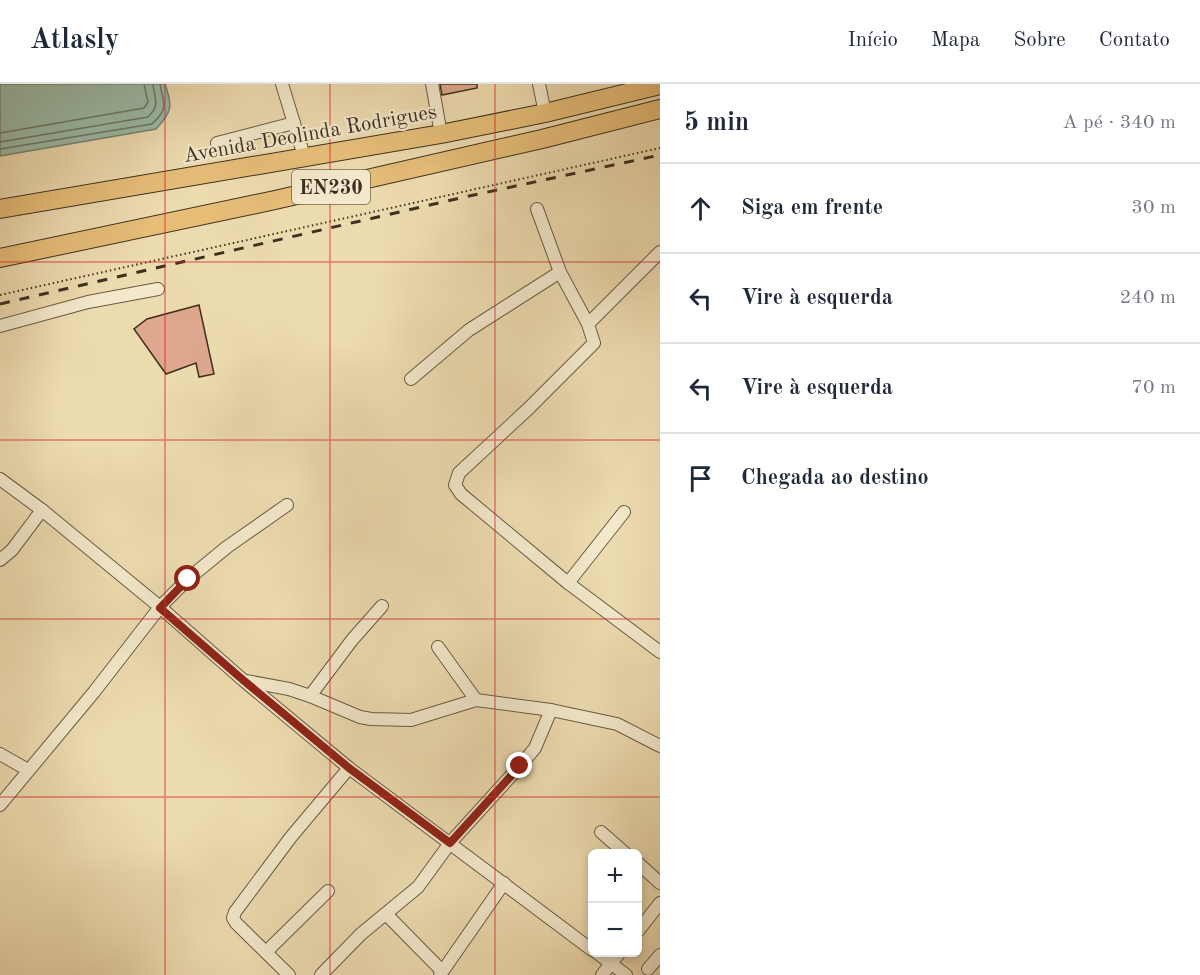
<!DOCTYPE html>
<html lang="pt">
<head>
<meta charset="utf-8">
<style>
	:root { --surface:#fff; --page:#f2f2f3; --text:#1f2937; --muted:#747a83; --line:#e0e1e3 }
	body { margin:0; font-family:"Old Standard TT",serif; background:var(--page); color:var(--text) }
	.controls { position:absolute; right:18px; bottom:18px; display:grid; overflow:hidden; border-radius:9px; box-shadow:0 3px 9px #0003 }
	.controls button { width:54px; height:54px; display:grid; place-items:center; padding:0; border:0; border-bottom:2px solid var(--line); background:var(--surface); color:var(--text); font:30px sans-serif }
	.stop { position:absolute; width:18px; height:18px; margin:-14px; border:4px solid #8f2418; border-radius:50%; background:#fff }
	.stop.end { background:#8f2418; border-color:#fff; box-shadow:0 2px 6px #0008 }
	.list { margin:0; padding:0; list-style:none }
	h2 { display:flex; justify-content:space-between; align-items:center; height:78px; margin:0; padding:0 24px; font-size:26px }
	h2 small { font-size:20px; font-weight:400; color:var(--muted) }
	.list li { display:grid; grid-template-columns:39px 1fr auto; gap:18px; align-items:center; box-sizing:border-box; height:90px; padding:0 24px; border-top:2px solid var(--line) }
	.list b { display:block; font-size:22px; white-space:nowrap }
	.list em { font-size:20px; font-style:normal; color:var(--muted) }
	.icon { flex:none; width:33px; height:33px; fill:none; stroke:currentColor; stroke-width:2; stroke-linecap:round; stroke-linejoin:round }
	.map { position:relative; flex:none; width:660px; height:891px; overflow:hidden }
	header { display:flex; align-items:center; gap:36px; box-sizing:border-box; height:84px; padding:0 30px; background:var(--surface); border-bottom:2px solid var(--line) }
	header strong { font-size:28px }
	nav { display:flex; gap:33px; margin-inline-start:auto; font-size:21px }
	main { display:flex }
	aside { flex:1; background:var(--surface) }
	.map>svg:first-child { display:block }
	.water { fill:#9abba8; stroke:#758372; stroke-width:1.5 }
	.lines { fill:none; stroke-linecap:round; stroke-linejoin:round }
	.shore { stroke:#6c7664; stroke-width:1.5 }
	.building { fill:#dfa78d; stroke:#3e3020; stroke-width:1.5 }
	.minor-casing { stroke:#6a5b44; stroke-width:14 }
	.highway-casing { stroke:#3e3020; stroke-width:20 }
	.path { stroke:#3e3020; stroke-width:2; stroke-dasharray:1.5 3; stroke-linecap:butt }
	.minor { stroke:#f3e8cc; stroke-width:12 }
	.highway { stroke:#e6be78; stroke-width:18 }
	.rail { stroke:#3e3020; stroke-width:3; stroke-dasharray:10 10; stroke-linecap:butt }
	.route { stroke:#8f2418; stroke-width:8 }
	.grid { fill:none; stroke:#d62828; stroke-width:1.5; stroke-opacity:0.55 }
	.labels { text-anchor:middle; stroke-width:4.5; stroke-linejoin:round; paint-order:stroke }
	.shield { fill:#f3e8cc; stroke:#746754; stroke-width:1.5 }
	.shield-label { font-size:20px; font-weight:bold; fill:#3e3020 }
	.street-label { font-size:21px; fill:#3e3020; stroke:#f3e8cc }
</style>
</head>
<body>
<header>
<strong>Atlasly</strong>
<nav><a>Início</a><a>Mapa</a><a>Sobre</a><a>Contato</a></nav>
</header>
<main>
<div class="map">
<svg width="660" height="891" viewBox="0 0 660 891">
	<rect width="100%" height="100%" fill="#eddbb0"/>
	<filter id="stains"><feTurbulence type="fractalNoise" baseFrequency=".00333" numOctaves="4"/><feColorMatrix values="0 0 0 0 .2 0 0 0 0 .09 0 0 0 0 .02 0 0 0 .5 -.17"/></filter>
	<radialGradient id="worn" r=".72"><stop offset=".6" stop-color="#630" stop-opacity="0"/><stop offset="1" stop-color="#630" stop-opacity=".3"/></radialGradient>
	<!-- water -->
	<path class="water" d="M0,0H165C173,22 172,28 156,45L0,72Z"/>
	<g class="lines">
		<!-- shore -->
		<g class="shore">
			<polyline points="0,49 144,24 148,18 144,0"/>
			<path d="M0,58L148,33C161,21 154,14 153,0"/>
			<path d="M0,65L152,40C170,23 163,20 160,0"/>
		</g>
	</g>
	<!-- building -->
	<g class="building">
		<polygon points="440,0 477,0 477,4 442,11"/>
		<polygon points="199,221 214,290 199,293 196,279 166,290 134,245 147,235"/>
	</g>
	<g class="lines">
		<defs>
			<g id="minor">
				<polyline points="282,0 304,72"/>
				<polyline points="432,0 441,50"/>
				<polyline points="539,0 545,29"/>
				<polyline points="217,59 294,39"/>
				<polyline points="537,125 560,188 588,240"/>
				<polyline points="660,168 588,240 594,259 528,325 459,389 455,401 461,410 568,499 660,568"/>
				<polyline points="0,242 88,218 158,205"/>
				<polyline points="411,295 469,246 560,188"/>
				<polyline points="0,395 42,426 160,523 243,596 349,684 592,866"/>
				<polyline points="0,476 12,466 42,426"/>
				<polyline points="568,499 624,428"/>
				<polyline points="438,563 476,616"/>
				<polyline points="246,597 289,605 310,612 360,633 371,635 411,636 476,616 551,626 617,640 660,662"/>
				<polyline points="310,612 352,556 382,522"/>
				<polyline points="0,670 28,686"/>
				<polyline points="0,721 94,608 160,523 188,495 227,463 287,421"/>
				<polyline points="601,748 626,770"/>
				<polyline points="638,779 660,799"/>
				<polyline points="386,830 442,887"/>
				<polyline points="638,847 660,819"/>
				<polyline points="266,868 328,807"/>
				<polyline points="596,868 626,891"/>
				<polyline points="648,885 660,871"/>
				<polyline points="289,891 236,839 233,834 235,828 291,753 349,684"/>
				<polyline points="321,891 361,850 418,803 450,759 520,682 535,664 551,626"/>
				<polyline points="440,891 504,799"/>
				<polyline points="602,891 620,868"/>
			</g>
			<g id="highway">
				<polyline points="0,125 441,50 545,29 660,1"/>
				<polyline points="0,174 275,116 542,55 660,25"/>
			</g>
		</defs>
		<!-- minor casing -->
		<use href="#minor" class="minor-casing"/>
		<!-- highway casing -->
		<use href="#highway" class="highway-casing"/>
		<!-- path -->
		<polyline class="path" points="0,211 660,64"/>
		<!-- minor -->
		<use href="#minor" class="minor"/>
		<!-- highway -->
		<use href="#highway" class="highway"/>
		<!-- rail -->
		<polyline class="rail" points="0,220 460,114 660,71"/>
	</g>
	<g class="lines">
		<!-- route -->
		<polyline class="route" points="188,495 160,524 243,596 349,684 450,759 520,682"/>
	</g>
	<!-- grid -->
	<path class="grid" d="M165,0V891M330,0V891M495,0V891M0,178H660M0,356H660M0,535H660M0,713H660"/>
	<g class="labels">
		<!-- shield labels -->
		<rect class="shield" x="292" y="86" width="78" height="34" rx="4.5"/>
		<g class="shield-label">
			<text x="331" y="110">EN230</text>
		</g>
		<!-- street labels -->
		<g class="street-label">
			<text transform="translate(310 49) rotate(-10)" y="7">Avenida Deolinda Rodrigues</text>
		</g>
	</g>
	<rect width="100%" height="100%" filter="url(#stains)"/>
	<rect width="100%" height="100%" fill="url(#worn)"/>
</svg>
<div class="controls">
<button>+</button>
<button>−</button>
</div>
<div class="stop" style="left:188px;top:495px"></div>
<div class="stop end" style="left:520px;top:682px"></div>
</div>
<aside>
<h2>5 min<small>A pé · 340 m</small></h2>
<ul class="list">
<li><svg class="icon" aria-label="ahead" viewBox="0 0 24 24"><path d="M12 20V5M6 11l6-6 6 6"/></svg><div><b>Siga em frente</b></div><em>30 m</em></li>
<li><svg class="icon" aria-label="left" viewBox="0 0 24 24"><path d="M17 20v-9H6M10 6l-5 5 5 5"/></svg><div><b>Vire à esquerda</b></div><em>240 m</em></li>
<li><svg class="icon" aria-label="left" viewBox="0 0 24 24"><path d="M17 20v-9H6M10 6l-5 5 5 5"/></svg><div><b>Vire à esquerda</b></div><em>70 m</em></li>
<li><svg class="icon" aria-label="arrive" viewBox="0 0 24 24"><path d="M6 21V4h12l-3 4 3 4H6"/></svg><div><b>Chegada ao destino</b></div></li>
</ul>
</aside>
</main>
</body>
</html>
